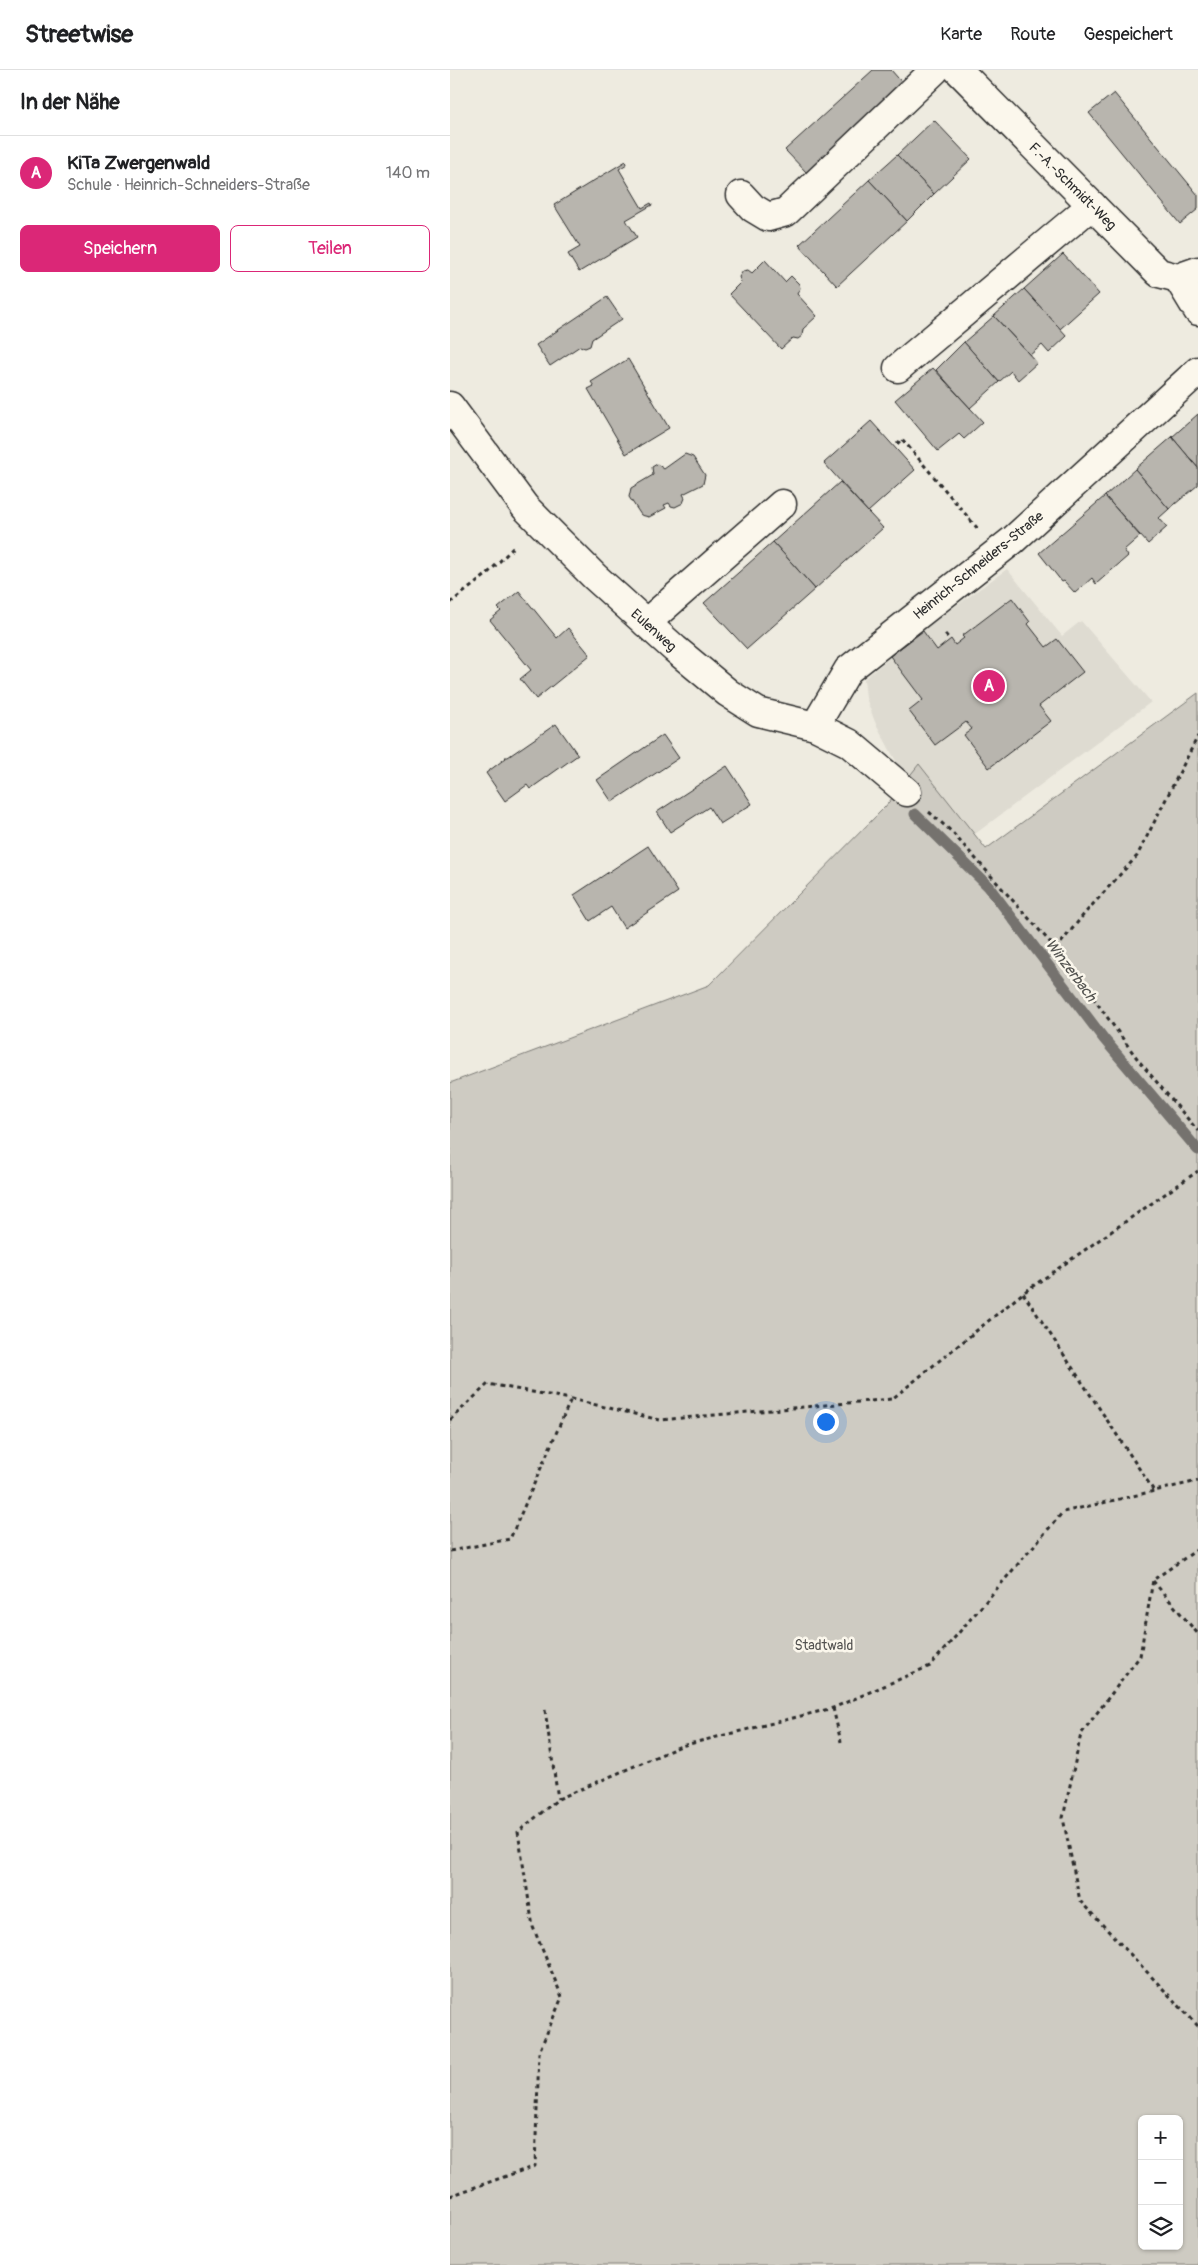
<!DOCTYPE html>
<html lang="de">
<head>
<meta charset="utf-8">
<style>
	:root { --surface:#fff; --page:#f6f6f6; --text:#202124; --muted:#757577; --line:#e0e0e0; --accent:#db2777 }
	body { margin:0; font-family:Pangolin,sans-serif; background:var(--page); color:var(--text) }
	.controls { position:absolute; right:15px; bottom:15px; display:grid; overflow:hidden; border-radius:8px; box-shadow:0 1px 4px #0004 }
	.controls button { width:45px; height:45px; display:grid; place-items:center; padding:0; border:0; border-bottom:1px solid var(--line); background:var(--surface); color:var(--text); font:25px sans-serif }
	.you { position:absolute; left:375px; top:1351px; width:18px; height:18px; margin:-12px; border:4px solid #fff; border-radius:50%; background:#1a73e8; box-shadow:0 0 0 8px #1a73e833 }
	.badge { display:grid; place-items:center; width:32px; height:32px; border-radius:50%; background:var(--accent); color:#fff; font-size:16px; font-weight:700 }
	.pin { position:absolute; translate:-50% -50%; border:2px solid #fff; box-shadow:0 1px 5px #0006 }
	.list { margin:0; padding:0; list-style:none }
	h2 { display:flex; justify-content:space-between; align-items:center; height:65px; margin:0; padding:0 20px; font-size:21px }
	h2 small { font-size:16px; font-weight:400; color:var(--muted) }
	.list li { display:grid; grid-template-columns:32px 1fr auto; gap:15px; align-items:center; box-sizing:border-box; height:75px; padding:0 20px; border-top:1px solid var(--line) }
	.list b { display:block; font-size:19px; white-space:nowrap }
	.list p { margin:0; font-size:16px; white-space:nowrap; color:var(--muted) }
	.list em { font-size:16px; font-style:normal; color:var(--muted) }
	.actions { display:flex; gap:10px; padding:15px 20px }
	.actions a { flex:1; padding:11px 0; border:1px solid var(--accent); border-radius:8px; text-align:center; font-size:18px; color:var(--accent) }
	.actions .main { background:var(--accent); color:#fff }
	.icon { flex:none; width:28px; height:28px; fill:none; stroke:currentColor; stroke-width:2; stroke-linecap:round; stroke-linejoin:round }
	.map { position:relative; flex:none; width:748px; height:2195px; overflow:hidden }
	header { display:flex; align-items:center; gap:30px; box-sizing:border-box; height:70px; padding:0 25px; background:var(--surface); border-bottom:1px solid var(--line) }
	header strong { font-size:24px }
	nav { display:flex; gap:28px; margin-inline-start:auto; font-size:18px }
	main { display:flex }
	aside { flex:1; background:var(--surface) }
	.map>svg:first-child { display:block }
	.built { fill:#dedbd1 }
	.green { fill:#cecbc2; stroke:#7c7b76; fill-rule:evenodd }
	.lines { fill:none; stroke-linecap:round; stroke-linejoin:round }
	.stream { stroke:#74726e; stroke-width:11 }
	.building { fill:#b8b5ae; stroke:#2b2b2b }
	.minor-casing { stroke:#2b2b2b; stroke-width:31 }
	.path { stroke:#2b2b2b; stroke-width:3; stroke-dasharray:4 4; stroke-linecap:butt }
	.minor { stroke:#fbf7ec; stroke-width:28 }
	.labels { text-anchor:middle; stroke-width:5; stroke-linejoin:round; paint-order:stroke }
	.street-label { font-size:14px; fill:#2b2b2b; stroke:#fbf7ec }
	.park-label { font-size:14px; fill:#545351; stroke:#fbf7ec }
	.water-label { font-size:15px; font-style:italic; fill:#555552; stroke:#fbf7ec }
</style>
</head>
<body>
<header>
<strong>Streetwise</strong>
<nav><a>Karte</a><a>Route</a><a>Gespeichert</a></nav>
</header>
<main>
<aside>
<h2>In der Nähe<small></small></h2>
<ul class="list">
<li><span class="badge">A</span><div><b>KiTa Zwergenwald</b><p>Schule · Heinrich-Schneiders-Straße</p></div><em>140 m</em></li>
</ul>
<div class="actions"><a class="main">Speichern</a><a>Teilen</a></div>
</aside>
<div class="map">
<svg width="748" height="2195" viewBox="0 0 748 2195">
	<rect width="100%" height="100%" fill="#eeebe0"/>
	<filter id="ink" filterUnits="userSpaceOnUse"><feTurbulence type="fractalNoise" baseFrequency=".02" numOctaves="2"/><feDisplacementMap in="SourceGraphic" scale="10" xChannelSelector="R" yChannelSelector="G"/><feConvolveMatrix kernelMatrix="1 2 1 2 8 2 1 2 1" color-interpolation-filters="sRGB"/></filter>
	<g filter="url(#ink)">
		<!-- built -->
		<polygon class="built" points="557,499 612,566 631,551 701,632 521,767 462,713 448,695 425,652 416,628 414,609 481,554"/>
		<!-- green -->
		<path class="green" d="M748,623V2195H0V1013L259,915L435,737L469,694L536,779ZM692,2049H729V2176H692Z"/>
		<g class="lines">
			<!-- stream -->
			<polyline class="stream" points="465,744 538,816 654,969 748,1080"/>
		</g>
		<!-- building -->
		<g class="building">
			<polygon points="423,0 441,0 455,16 358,104 335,80"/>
			<polygon points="664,23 748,125 748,139 730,154 639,43"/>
			<polygon points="484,50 521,89 484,124 447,85"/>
			<polygon points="447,85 484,124 457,151 419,110"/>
			<polygon points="176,91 177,94 169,99 192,138 201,133 202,135 176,150 187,167 129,202 118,184 130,177 104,135"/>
			<polygon points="419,110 457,151 387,216 349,175"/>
			<polygon points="613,184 649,224 610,259 574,219"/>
			<polygon points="315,190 335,212 341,206 349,214 350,218 347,224 367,246 353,259 352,266 348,269 343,268 331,279 279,224 291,212 289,207 293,201 298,200 302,203"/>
			<polygon points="574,219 617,266 599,283 592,275 580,285 544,246"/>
			<polygon points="157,227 172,249 142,269 140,276 135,278 130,276 100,296 86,275"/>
			<polygon points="544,246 587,293 568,310 561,301 549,312 514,272"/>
			<polygon points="514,272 549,312 520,338 486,300"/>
			<polygon points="178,289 219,358 176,384 138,319 144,316 141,312"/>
			<polygon points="483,298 533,352 514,369 509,364 488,381 445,330"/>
			<polygon points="748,344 748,398 722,367"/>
			<polygon points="421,351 465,400 418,442 374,393"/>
			<polygon points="722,367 748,398 748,415 719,439 685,399"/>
			<polygon points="235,384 243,387 255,405 253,414 233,424 235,428 233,433 225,437 221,436 219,433 214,435 216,438 199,447 191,445 179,427 181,418 203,405 202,397 207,394 214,399"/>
			<polygon points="685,399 719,439 709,448 717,457 698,474 655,426"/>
			<polygon points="390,412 433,458 365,519 323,472"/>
			<polygon points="655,426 690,466 674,480 678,486 646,514 642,508 625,523 614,511 612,512 589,483"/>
			<polygon points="323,472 365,519 297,579 254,533"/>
			<polygon points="69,521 107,568 118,558 140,585 86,629 70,609 81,600 40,550 51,541 48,538"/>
			<polygon points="562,528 580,552 578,554 596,577 607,569 633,602 589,636 601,651 539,698 514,665 522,659 516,652 485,675 459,641 473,630 440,586 473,561 487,580 501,569 505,575 514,568 512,566"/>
			<polygon points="106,654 128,685 80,719 77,715 55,731 36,703 56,688 55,687 58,687"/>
			<polygon points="213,665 229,688 162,732 147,710"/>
			<polygon points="277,696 302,734 270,754 259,737 220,762 207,742"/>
			<polygon points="198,776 228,822 174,858 161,837 140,851 124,825"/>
		</g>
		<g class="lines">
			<defs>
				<g id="minor">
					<polyline points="508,0 709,203 728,208 748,201"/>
					<polyline points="291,125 303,138 318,147 336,142 485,0"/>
					<polyline points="728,208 748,241"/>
					<polyline points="448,298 642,135"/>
					<polyline points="0,336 75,437 145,507 225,579 278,623 308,642 365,656 399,673 457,722"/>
					<polyline points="196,553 332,434"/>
					<polyline points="365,656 398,600 563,470 748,301"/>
				</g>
			</defs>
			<!-- minor casing -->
			<use href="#minor" class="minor-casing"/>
			<!-- path -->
			<g class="path">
				<polyline points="447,374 452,369 528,459"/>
				<polyline points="0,533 36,505 66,475"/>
				<polyline points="495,564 500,570"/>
				<polyline points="479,742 501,761 615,889 689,991 748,1061"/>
				<polyline points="606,879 635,843 687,786 748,666"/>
				<polyline points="573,1223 704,1421"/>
				<polyline points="0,1350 38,1314 121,1329 210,1350 442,1329 573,1223 748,1101"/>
				<polyline points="748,1479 703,1510 690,1586 631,1664 613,1748 630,1831 748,1956"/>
				<polyline points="0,1481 60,1469 121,1329"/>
				<polyline points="703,1511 748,1564"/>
				<polyline points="383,1638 391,1672"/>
				<polyline points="95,1640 108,1729"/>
				<polyline points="0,2126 85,2096 89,1982 112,1927 83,1857 68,1762 108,1729 231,1676 383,1638 480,1596 613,1442 748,1411"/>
			</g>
			<!-- minor -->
			<use href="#minor" class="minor"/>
		</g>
	</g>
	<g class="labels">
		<!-- street labels -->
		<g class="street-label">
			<text transform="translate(623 116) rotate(45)" y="5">F.-A.-Schmidt-Weg</text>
			<text transform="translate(528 495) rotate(-39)" y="5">Heinrich-Schneiders-Straße</text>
			<text transform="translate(204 560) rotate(42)" y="5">Eulenweg</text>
		</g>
		<!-- park labels -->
		<g class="park-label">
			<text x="374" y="1580">Stadtwald</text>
		</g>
		<!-- water labels -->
		<g class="water-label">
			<text transform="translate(621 900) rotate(53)" y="5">Winzerbach</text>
		</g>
	</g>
</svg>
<div class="controls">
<button>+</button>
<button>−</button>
<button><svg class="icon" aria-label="layers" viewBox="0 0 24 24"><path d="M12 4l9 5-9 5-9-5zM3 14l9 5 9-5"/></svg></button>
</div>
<div class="you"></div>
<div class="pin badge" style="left:539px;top:616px">A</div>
</div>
</main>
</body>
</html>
